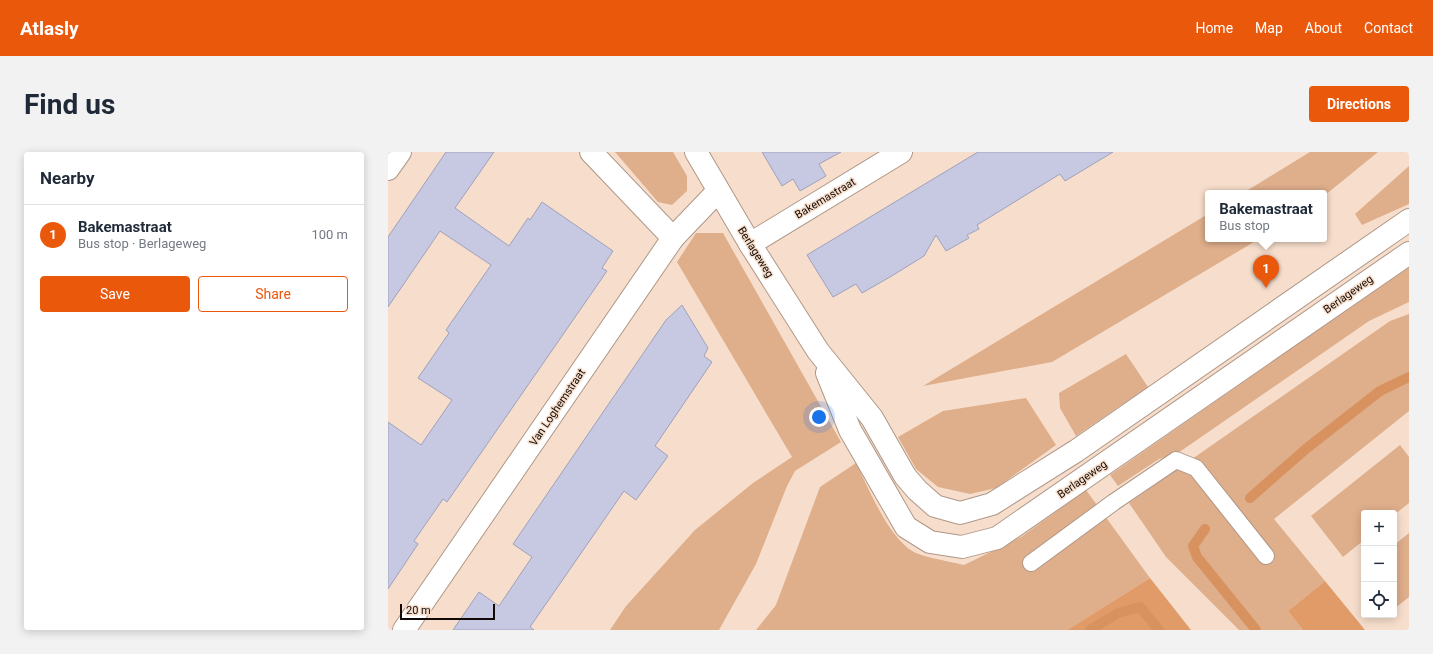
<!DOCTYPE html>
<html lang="en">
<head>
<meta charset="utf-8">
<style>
	:root { --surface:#fff; --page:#f2f2f3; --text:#1f2937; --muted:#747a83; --line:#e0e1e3; --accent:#ea580c }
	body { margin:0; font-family:Roboto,sans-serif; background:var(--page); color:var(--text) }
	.controls { position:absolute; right:12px; bottom:12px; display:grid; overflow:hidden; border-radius:4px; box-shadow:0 2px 10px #0003 }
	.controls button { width:36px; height:36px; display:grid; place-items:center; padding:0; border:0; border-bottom:1px solid var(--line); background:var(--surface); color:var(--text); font:20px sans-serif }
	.scale { position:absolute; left:12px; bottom:10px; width:95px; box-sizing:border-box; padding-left:4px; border:2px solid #110905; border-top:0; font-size:11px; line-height:14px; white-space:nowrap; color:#110905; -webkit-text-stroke:3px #f7decc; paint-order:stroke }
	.you { position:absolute; left:431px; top:265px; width:14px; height:14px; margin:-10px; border:3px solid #fff; border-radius:50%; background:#1a73e8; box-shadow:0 0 0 6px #1a73e833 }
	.badge { display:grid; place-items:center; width:26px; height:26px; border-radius:50%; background:var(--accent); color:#fff; font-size:13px; font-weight:700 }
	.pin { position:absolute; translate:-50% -33px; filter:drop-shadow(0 1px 2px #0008) }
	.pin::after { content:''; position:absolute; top:21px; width:14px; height:12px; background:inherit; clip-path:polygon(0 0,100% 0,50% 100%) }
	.popup { position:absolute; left:817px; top:38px; width:122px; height:52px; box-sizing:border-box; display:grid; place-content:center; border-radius:4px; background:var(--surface); filter:drop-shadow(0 1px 3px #0005); font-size:13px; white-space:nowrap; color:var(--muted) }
	.popup b { font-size:15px; color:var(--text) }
	.popup::after { content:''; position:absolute; left:50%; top:100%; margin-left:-8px; border:8px solid transparent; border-top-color:var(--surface) }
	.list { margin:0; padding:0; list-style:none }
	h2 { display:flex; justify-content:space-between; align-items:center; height:52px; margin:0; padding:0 16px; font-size:17px }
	h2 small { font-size:13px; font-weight:400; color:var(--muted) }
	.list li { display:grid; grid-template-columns:26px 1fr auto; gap:12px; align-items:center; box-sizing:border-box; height:60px; padding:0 16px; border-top:1px solid var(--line) }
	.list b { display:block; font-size:15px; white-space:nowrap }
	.list p { margin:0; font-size:13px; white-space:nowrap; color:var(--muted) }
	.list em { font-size:13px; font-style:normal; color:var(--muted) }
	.actions { display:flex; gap:8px; padding:12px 16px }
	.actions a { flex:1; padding:9px 0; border:1px solid var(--accent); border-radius:4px; text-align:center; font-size:14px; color:var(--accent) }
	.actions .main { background:var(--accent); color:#fff }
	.icon { flex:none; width:22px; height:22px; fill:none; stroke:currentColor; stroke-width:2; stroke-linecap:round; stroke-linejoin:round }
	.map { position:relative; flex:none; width:1021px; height:478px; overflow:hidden; border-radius:4px }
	header { display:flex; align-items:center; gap:24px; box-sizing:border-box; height:56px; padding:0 20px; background:var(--accent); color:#fff }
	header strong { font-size:19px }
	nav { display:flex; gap:22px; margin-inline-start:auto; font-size:14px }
	.intro { display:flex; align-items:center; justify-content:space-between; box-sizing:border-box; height:96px; padding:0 24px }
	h1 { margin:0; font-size:28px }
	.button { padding:10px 18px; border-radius:4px; background:var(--accent); color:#fff; font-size:14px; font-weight:700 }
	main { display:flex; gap:24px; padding:0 24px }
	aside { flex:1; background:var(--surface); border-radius:4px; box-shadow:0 2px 10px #0003 }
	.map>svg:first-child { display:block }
	.green { fill:#dfae8b }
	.forest { fill:#e09b68 }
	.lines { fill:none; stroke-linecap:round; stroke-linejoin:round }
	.stream { stroke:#d7925f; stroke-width:10 }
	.building { fill:#c7c8e2; stroke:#9fa0ba }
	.service-casing { stroke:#af9787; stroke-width:18 }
	.minor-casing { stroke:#af9787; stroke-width:24 }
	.tertiary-casing { stroke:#af9787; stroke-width:24 }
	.service { stroke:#fff; stroke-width:16 }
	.minor { stroke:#fff; stroke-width:22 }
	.tertiary { stroke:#fff; stroke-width:22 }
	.labels { text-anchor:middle; stroke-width:3; stroke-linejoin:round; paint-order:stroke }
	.street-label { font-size:11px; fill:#110905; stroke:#f7decc }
</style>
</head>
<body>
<header>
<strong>Atlasly</strong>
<nav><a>Home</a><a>Map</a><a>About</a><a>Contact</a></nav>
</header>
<div class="intro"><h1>Find us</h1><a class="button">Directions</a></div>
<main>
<aside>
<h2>Nearby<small></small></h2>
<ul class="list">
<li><span class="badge">1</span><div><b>Bakemastraat</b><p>Bus stop · Berlageweg</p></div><em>100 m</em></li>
</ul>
<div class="actions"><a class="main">Save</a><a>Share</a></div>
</aside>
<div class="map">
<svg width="1021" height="478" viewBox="0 0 1021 478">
	<rect width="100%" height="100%" fill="#f7decc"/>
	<!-- green -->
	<g class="green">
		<polygon points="227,0 285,0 299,24 299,39 284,53 270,50"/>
		<polygon points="922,0 990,0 936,44 936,41 855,41"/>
		<polygon points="1021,14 1021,52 974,73 967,62"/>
		<polygon points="820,62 820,87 871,87 664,210 535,234"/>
		<polygon points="308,81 335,81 453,290 407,319 399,334 368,412 331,478 222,478 238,454 307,378 365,331 404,305 289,110"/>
		<polygon points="1021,114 1021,150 981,169 790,301 771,307 730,334 722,323"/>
		<polygon points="1021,162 1021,259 886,367 937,429 900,459 915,478 851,478 778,405 741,351 1002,169"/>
		<polygon points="738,202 760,235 688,284 672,256 671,241"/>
		<polygon points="638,246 668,293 608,336 582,342 550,335 528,317 510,285 555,259"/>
		<polygon points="1012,293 1021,305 1021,351 1006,363 1006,361 976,361 976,388 955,405 923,364"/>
		<path d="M468,311C480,335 501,387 526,400C535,405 564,410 576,413L633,385L698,338L762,426L679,478H368L388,453L432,335Z"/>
		<polygon points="1021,381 1021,445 1006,457 1006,393"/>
	</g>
	<!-- forest -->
	<g class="forest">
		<polygon points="762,426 803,478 679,478"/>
		<polygon points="937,429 977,478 915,478 900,459"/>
	</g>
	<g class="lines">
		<!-- stream -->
		<g class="stream">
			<polyline points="862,346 919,296 992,239 1021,225"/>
			<polyline points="817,377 805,394 809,405 868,478"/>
			<polyline points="702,478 730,461 752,455 771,478"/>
		</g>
	</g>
	<!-- building -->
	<g class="building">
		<polygon points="58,0 106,0 67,56 121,94 140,66 142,68 154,50 225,99 214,116 219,119 59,350 55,347 26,389 30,392 0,437 0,270 33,293 64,248 30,226 61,181 58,178 103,113 52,79 0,155 0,85"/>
		<polygon points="374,0 453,0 431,12 438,24 412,39 405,27 394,34"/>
		<polygon points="590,0 725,0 677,29 672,22 589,73 591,77 579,83 581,86 558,99 548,83 536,104 502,125 474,141 468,132 445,145 419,103"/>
		<polygon points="294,153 320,196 316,204 324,210 267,294 280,304 248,348 236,339 142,475 146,478 65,478 91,440 111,454 144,405 125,392 278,168"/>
	</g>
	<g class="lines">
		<defs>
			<polyline id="service" points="643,411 726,350 788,308 808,316 878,404"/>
			<g id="minor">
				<polyline points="203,0 285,86"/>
				<polyline points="0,17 12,0"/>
				<polyline points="362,92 513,0"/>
				<polyline points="16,478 285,86 330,39"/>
			</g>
			<g id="tertiary">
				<polyline points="308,0 362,92 430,199 484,266 517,324 529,338 547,354 572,361 604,352 688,299 1021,68"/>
				<polyline points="439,221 462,278 518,375 542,390 574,395 609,386 1021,101"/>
			</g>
		</defs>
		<!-- service casing -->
		<use href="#service" class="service-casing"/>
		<!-- minor casing -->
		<use href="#minor" class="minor-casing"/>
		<!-- tertiary casing -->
		<use href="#tertiary" class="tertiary-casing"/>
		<!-- service -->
		<use href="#service" class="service"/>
		<!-- minor -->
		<use href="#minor" class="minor"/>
		<!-- tertiary -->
		<use href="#tertiary" class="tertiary"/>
	</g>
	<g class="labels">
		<!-- street labels -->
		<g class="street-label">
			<text transform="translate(437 46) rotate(-31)" y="4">Bakemastraat</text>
			<text transform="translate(368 100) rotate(58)" y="4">Berlageweg</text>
			<text transform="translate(960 142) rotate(-35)" y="4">Berlageweg</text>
			<text transform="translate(169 255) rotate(-56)" y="4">Van Loghemstraat</text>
			<text transform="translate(694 327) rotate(-35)" y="4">Berlageweg</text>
		</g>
	</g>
</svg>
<div class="controls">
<button>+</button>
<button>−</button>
<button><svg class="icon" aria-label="locate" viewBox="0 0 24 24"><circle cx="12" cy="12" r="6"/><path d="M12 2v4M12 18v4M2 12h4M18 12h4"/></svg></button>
</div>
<div class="scale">20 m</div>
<div class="you"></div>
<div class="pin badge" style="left:878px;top:136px">1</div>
<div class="popup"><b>Bakemastraat</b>Bus stop</div>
</div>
</main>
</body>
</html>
